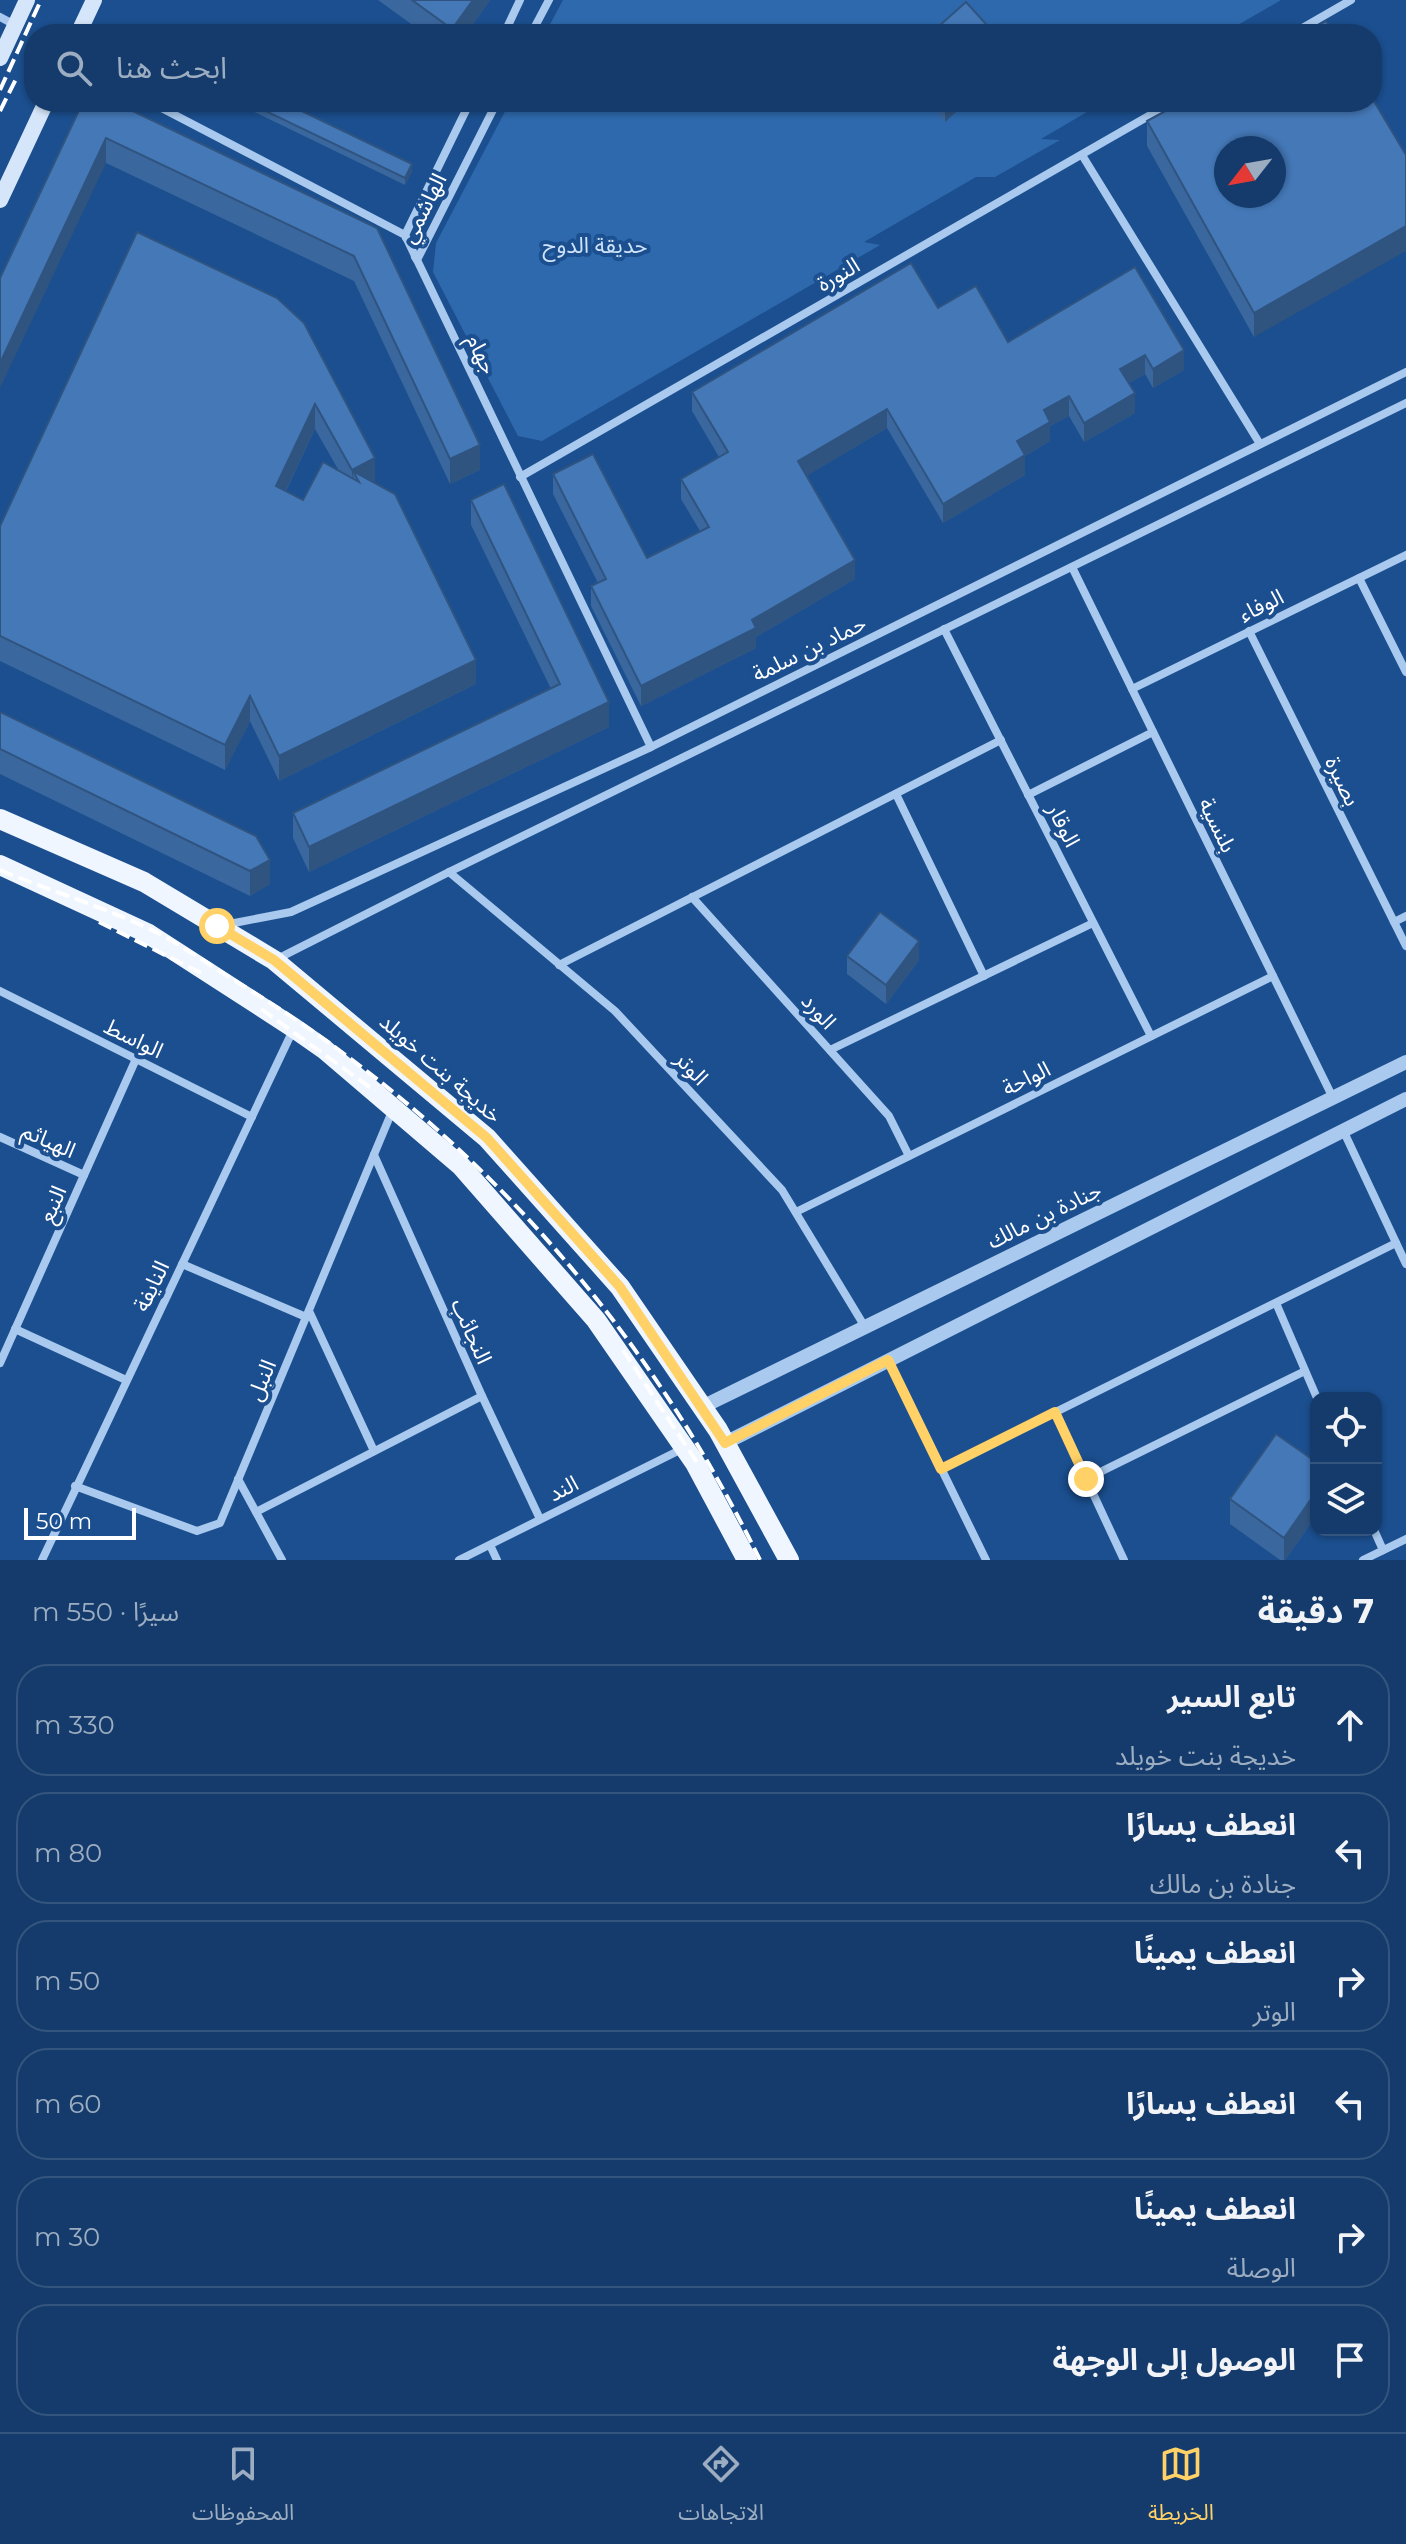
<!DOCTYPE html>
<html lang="ar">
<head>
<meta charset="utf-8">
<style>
	:root { --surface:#143b6b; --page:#1d4271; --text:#f1f3f6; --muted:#9dadc1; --line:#33557e; --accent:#ffd166 }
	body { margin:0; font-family:Montserrat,"Noto Sans Arabic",sans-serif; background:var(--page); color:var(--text); direction:rtl }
	.controls { position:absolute; right:24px; bottom:24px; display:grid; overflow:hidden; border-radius:16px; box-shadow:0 2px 6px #0004 }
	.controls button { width:72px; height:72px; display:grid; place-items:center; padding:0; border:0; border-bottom:2px solid var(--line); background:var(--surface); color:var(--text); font:40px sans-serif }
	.compass { position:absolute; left:1214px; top:136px; width:72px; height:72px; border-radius:50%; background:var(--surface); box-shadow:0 2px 6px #0004; rotate:239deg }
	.scale { position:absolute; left:24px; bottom:20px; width:112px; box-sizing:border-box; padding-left:8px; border:4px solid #fff; border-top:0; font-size:22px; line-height:28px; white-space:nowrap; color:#fff; -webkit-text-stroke:6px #1b4f8f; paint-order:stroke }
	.stop { position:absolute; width:24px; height:24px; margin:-18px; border:6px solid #ffd166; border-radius:50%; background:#fff }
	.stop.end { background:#ffd166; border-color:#fff; box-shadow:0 2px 8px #0008 }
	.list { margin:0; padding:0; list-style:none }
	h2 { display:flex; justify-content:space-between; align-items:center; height:104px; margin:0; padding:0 32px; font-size:34px }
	h2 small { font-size:26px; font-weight:400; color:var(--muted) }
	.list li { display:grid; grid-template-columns:52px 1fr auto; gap:24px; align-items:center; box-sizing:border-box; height:112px; margin:0 16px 16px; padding:0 16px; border:2px solid var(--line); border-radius:32px }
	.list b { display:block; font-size:30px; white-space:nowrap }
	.list p { margin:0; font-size:26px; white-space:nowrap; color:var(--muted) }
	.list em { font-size:26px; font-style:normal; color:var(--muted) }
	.icon { flex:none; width:44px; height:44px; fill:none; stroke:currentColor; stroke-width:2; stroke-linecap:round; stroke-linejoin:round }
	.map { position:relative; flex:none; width:1406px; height:1560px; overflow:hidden; direction:ltr }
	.search { position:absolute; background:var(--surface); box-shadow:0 2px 6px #0004; left:24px; right:24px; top:24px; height:88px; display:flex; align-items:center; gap:20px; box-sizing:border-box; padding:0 28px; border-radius:32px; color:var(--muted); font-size:30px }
	.sheet { height:872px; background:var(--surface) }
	nav { display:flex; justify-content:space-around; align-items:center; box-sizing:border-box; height:112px; border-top:2px solid var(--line); background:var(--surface); font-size:22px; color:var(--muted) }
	nav a { display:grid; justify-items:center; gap:4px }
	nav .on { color:var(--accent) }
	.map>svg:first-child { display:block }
	.green { fill:#2e69ad }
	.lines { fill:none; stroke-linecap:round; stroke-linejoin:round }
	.minor { stroke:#a9c9ee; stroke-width:8 }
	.tertiary { stroke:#a9c9ee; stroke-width:14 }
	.secondary { stroke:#d6e6fa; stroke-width:16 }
	.primary { stroke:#f0f6ff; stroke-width:20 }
	.rail { stroke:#fff; stroke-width:4; stroke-dasharray:14 6; stroke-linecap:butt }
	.wall { fill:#3a679d; fill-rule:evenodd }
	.shaded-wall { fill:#305480 }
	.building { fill:#4478b7; stroke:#305480; stroke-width:2; fill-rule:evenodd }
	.route { stroke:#ffd166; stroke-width:10 }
	.labels { text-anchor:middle; stroke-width:8; stroke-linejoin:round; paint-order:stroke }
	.street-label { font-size:22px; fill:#fff; stroke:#1b4f8f }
	.park-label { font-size:22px; fill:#cfe3fa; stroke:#1b4f8f }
</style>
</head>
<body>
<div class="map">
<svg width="1406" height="1560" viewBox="0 0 1406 1560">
	<rect width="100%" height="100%" fill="#1b4f8f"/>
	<!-- green -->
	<g class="green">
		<polygon points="563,0 1281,0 1231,29 1251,30 1244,34 545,34"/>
		<polygon points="510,102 1104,102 1041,139 1060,140 995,177 976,177 864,242 880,245 542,441 518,436 433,272 436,243"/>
	</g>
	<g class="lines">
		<!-- minor -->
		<g class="minor">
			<polyline points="0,17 15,25"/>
			<polyline points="504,34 520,0"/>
			<polyline points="531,34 549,0"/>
			<polyline points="1292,34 1351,0"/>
			<polyline points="150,102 405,235 651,747"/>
			<polyline points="1082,155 1260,444"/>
			<polyline points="406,238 405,235 470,102"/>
			<polyline points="415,257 417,260 497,102"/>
			<polyline points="520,477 1173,102"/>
			<polyline points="1072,567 1333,1098"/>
			<polyline points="1359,578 1406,672"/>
			<polyline points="944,629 1151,1036"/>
			<polyline points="1249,631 1406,946"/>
			<polyline points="1132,689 1406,555"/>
			<polyline points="896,794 984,976"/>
			<polyline points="1028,795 1153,732"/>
			<polyline points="449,872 615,1011 782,1190 865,1327"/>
			<polyline points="692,897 889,1116 909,1156"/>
			<polyline points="1394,922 1406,916"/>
			<polyline points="224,925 291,912 651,747 1406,372"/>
			<polyline points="275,960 449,872 1406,403"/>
			<polyline points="559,965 1001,740"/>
			<polyline points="0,991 252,1117"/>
			<polyline points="830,1050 1093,923"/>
			<polyline points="1343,1130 1406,1264"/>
			<polyline points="0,1137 84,1175"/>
			<polyline points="374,1155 482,1396 540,1519"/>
			<polyline points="796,1212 1273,976"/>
			<polyline points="182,1264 306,1317"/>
			<polyline points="1276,1303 1317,1398"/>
			<polyline points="309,1311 374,1451"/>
			<polyline points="15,1329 126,1380"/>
			<polyline points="888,1360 986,1560"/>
			<polyline points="0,1363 136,1059"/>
			<polyline points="1055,1412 1124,1560"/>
			<polyline points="941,1469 1396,1243"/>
			<polyline points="238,1479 282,1560"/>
			<polyline points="1086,1479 1305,1371"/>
			<polyline points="75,1486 197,1531 220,1523 393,1109"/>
			<polyline points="256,1512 482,1396"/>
			<polyline points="1374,1530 1383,1550"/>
			<polyline points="490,1545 497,1560"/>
			<polyline points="42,1560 294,1028"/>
			<polyline points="459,1560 684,1448"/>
			<polyline points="1363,1560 1406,1539"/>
		</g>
		<!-- tertiary -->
		<g class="tertiary">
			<polyline points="702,1407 1406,1062"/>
			<polyline points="725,1443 1406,1099"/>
		</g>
		<!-- secondary -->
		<g class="secondary">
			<polyline points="78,34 94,0"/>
			<polyline points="0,58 27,0"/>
			<polyline points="0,200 46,102"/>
		</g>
		<!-- primary -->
		<g class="primary">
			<polyline points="0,819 144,882 274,960 487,1138 620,1287 718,1430 789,1560"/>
			<polyline points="0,865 147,933 294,1028 324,1049 461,1166 596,1320 695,1463 747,1560"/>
		</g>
		<!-- rail -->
		<g class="rail">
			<polyline points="0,90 41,0"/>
			<polyline points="0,111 16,79"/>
			<path d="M0,870C50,891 110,909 158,933C186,948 213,967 240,984C469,1123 643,1320 760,1560"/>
			<polyline points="99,922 203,974"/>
			<polyline points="261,1009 375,1091"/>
			<polyline points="623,1350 700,1467"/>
		</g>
	</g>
	<!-- wall -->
	<g class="wall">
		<polygon points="378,0 490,0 466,34 425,34"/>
		<polygon points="83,102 377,228 480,470 450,484 354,281 106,163"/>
		<polygon points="234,102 283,102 412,171 405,185"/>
		<polygon points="928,102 967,102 945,122"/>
		<polygon points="1147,121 1406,155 1254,337 1147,146"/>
		<polygon points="1135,267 1184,370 1153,388 1145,374 1129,383 1135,413 1084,442 1069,416 1050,426 1050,441 1025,456 1025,475 943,523 887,428 806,476 855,579 756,637 756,648 641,706 591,606 591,586 598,583 553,494 553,474 647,558 700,531 681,499 681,479 719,457 692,411 692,392 938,308 1008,342"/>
		<path d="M277,298L375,483L476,684L279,781L250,721L225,770L0,661V526ZM315,429L339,471L303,500L286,491Z"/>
		<polygon points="471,500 609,727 309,872 293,838 293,813 551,689 471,525"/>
		<polygon points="0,712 256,836 270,884 250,896 0,774"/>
		<polygon points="847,956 919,960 886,1004 847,974"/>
		<polygon points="1316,1462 1316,1516 1285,1560 1280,1560 1230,1524 1230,1499"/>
	</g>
	<!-- shaded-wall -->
	<g class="shaded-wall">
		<polygon points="473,0 490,0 466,34 452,34 452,29"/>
		<polygon points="945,102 967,102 945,122"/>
		<polygon points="106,138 106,163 0,388 0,363"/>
		<polygon points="412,164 412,171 405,185 405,178"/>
		<polygon points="1406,226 1406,251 1254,337 1254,313"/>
		<polygon points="1184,350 1184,370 1153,388 1153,369"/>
		<polygon points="1145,355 1145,374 1120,388 1120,369"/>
		<polygon points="1135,393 1135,413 1084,442 1084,423"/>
		<polygon points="1069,396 1069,416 1050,426 1050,441 1025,456 1025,475 943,523 943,504 1017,441 1044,410"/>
		<polygon points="315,404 315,429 276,511 276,486"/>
		<polygon points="887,409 887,428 798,481 798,461"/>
		<polygon points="480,445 480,470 450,484 450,459"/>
		<polygon points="375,458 375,483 359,482 353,471 352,495 352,470"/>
		<polygon points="855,560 855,579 756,637 756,648 641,706 641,686"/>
		<polygon points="476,660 476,684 279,781 279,756"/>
		<polygon points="250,696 250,721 225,770 225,745"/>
		<polygon points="609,702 609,727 309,872 309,847"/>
		<polygon points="270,860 270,884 250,896 250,871"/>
		<polygon points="919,941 919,960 886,1004 886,985"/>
		<polygon points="1316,1492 1316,1516 1285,1560 1284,1560 1284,1538"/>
	</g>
	<!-- building -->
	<g class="building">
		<polygon points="412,0 473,0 452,29"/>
		<polygon points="966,2 995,34 930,34"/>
		<polygon points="1326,21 1334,34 1304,34"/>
		<path d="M1372,98L1406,155V226L1254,313L1147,121L1182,102H1372ZM1226,148H1274V196H1226Z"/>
		<polygon points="83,102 114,102 377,228 480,445 450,459 354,256 106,138 0,363 0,278"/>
		<polygon points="247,102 283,102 412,164 405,178"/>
		<polygon points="137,232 277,298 304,323 375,458 352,470 315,404 276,486 303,500 323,462 359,482 353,471 395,494 476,660 279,756 250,696 225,745 0,636 0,526"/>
		<polygon points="911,263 938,308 976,286 1008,342 1135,267 1184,350 1153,369 1145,355 1120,369 1135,393 1084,423 1069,396 1044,410 1050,422 1017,441 1025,455 943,504 887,409 798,461 855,560 752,620 756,628 641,686 591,586 606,579 553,474 593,454 647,558 709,527 681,479 728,452 692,392"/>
		<polygon points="504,484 609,702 309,847 293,813 560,684 471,500"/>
		<polygon points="0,712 256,836 270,860 250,871 0,749"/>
		<polygon points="880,912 919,941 886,985 847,956"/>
		<polygon points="1276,1434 1316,1462 1316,1492 1284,1538 1230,1499"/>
	</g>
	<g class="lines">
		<!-- route -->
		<polyline class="route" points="217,926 274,960 487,1138 620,1287 725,1443 888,1360 941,1469 1055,1412 1086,1479"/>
	</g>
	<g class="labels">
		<!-- street labels -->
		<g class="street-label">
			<text transform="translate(423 208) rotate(-63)" y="8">الهاشمي</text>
			<text transform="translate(838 274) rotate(-30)" y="8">النورة</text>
			<text transform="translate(482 354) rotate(64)" y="8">جهام</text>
			<text transform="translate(1261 605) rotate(-26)" y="8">الوفاء</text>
			<text transform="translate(809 648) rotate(-26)" y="8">حماد بن سلمة</text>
			<text transform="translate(1343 781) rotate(64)" y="8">بصيرة</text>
			<text transform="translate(1064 825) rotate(63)" y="8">الوقار</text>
			<text transform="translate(1218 825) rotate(64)" y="8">بلنسية</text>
			<text transform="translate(819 1011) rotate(48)" y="8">الورد</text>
			<text transform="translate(134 1038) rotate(26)" y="8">الواسط</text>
			<text transform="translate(441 1068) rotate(41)" y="8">خديجة بنت خويلد</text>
			<text transform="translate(692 1068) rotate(47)" y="8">الوتر</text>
			<text transform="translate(1026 1078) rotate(-26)" y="8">الواحة</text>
			<text transform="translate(49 1140) rotate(24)" y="8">الهياثم</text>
			<text transform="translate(52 1204) rotate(-66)" y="8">النبع</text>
			<text transform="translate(1044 1215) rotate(-26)" y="8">جنادة بن مالك</text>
			<text transform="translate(151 1286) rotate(-64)" y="8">النايفة</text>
			<text transform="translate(472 1331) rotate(66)" y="8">النجائب</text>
			<text transform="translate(261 1380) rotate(-67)" y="8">النبل</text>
			<text transform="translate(563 1488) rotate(-27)" y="8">الند</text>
		</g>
		<!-- park labels -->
		<g class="park-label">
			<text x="595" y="253">حديقة الدوح</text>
		</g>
	</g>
</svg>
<div class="controls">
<button><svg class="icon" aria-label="locate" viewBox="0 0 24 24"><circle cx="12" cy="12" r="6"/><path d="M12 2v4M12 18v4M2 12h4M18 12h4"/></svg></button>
<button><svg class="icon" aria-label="layers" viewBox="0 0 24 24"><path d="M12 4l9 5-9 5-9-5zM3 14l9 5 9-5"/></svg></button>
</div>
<svg class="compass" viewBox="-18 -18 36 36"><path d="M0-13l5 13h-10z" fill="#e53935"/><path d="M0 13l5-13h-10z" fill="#9dadc1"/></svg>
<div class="scale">50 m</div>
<div class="stop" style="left:217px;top:926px"></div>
<div class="stop end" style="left:1086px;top:1479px"></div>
<div class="search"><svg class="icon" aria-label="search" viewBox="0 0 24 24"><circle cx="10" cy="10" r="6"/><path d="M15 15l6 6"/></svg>ابحث هنا</div>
</div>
<section class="sheet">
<h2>7 دقيقة<small>سيرًا · 550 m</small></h2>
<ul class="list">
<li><svg class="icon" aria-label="ahead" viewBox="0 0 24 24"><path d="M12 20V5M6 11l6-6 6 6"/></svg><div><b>تابع السير</b><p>خديجة بنت خويلد</p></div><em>330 m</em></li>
<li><svg class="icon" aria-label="left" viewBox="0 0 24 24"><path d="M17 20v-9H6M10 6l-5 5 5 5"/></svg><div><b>انعطف يسارًا</b><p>جنادة بن مالك</p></div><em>80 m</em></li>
<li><svg class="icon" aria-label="right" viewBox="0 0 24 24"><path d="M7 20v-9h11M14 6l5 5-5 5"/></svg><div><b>انعطف يمينًا</b><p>الوتر</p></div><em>50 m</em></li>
<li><svg class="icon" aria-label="left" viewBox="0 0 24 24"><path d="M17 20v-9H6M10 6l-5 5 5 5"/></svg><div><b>انعطف يسارًا</b></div><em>60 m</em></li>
<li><svg class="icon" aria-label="right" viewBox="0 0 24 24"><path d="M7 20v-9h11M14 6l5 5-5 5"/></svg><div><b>انعطف يمينًا</b><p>الوصلة</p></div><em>30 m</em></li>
<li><svg class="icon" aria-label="arrive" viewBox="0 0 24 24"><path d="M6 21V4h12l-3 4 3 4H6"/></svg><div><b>الوصول إلى الوجهة</b></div></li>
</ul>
</section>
<nav>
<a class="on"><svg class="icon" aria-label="map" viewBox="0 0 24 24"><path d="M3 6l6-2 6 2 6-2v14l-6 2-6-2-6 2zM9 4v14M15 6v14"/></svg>الخريطة</a>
<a><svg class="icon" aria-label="directions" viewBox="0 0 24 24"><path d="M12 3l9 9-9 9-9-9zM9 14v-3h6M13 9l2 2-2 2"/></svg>الاتجاهات</a>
<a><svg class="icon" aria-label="saved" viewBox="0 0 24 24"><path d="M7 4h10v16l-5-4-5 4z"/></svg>المحفوظات</a>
</nav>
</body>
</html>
